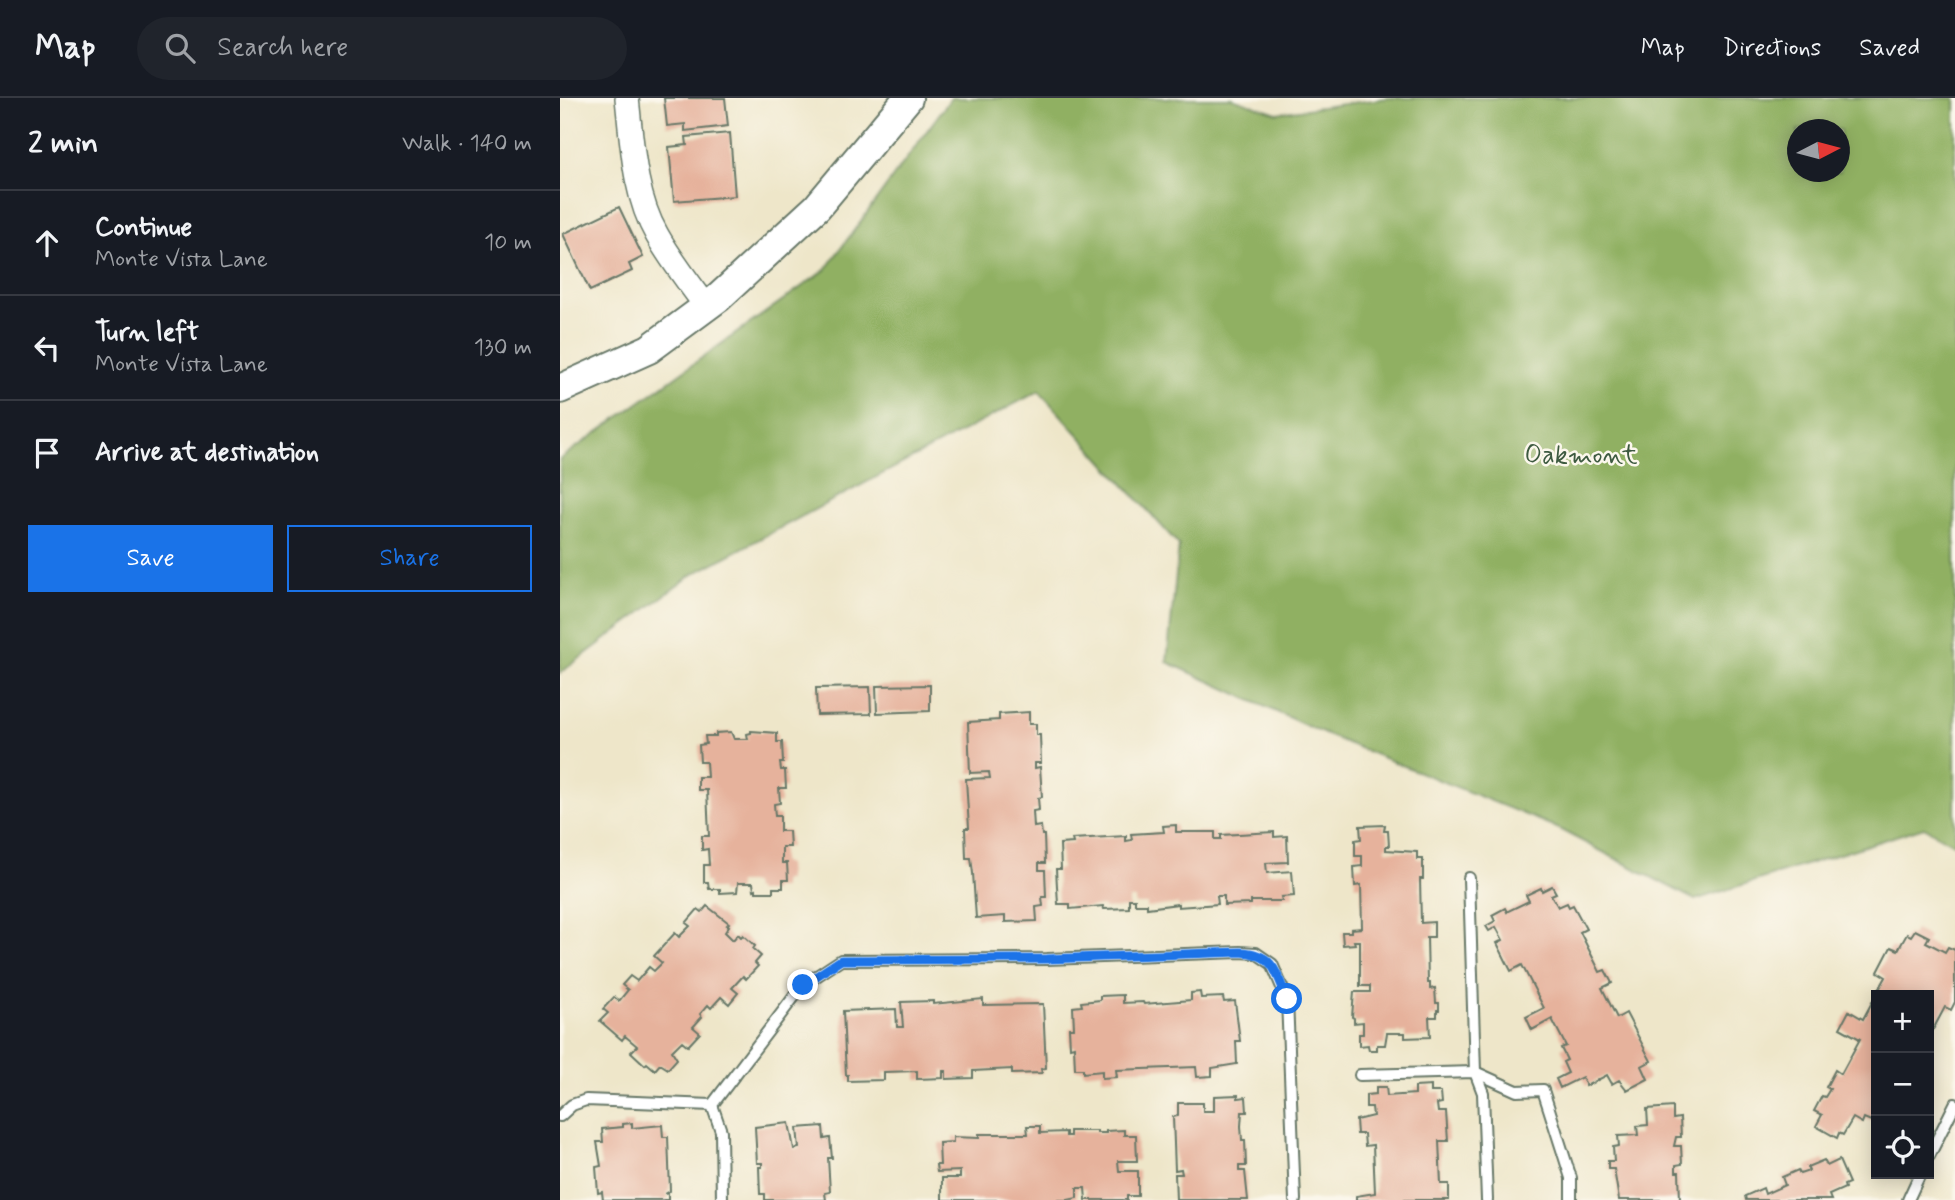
<!DOCTYPE html>
<html lang="en">
<head>
<meta charset="utf-8">
<style>
	:root { --surface:#171b24; --page:#20242c; --text:#f1f3f6; --muted:#9ea1a6; --line:#363941; --accent:#1a73e8 }
	body { margin:0; font-family:Mynerve,sans-serif; background:var(--page); color:var(--text) }
	.controls { position:absolute; right:21px; bottom:21px; display:grid; overflow:hidden; border-radius:0px; box-shadow:0 4px 18px #0003 }
	.controls button { width:63px; height:63px; display:grid; place-items:center; padding:0; border:0; border-bottom:2px solid var(--line); background:var(--surface); color:var(--text); font:35px sans-serif }
	.compass { position:absolute; left:1227px; top:21px; width:63px; height:63px; border-radius:50%; background:var(--surface); box-shadow:0 4px 18px #0003; rotate:84deg }
	.stop { position:absolute; width:21px; height:21px; margin:-16px; border:5px solid #1a73e8; border-radius:50%; background:#fff }
	.stop.end { background:#1a73e8; border-color:#fff; box-shadow:0 2px 7px #0008 }
	.list { margin:0; padding:0; list-style:none }
	h2 { display:flex; justify-content:space-between; align-items:center; height:91px; margin:0; padding:0 28px; font-size:30px }
	h2 small { font-size:23px; font-weight:400; color:var(--muted) }
	.list li { display:grid; grid-template-columns:46px 1fr auto; gap:21px; align-items:center; box-sizing:border-box; height:105px; padding:0 28px; border-top:2px solid var(--line) }
	.list b { display:block; font-size:26px; white-space:nowrap }
	.list p { margin:0; font-size:23px; white-space:nowrap; color:var(--muted) }
	.list em { font-size:23px; font-style:normal; color:var(--muted) }
	.actions { display:flex; gap:14px; padding:21px 28px }
	.actions a { flex:1; padding:16px 0; border:2px solid var(--accent); border-radius:0px; text-align:center; font-size:24px; color:var(--accent) }
	.actions .main { background:var(--accent); color:#fff }
	.icon { flex:none; width:38px; height:38px; fill:none; stroke:currentColor; stroke-width:2; stroke-linecap:round; stroke-linejoin:round }
	.map { position:relative; flex:none; width:1395px; height:1102px; overflow:hidden }
	header { display:flex; align-items:center; gap:42px; box-sizing:border-box; height:98px; padding:0 35px; background:var(--surface); border-bottom:2px solid var(--line) }
	header strong { font-size:33px }
	nav { display:flex; gap:38px; margin-inline-start:auto; font-size:24px }
	.search { width:490px; height:63px; background:var(--page); display:flex; align-items:center; gap:18px; box-sizing:border-box; padding:0 24px; border-radius:38px; color:var(--muted); font-size:26px }
	main { display:flex }
	aside { flex:1; background:var(--surface) }
	.map>svg:first-child { display:block }
	.forest { fill:#90b062; stroke:#58764b; stroke-width:2; fill-rule:evenodd }
	.building { fill:#e6b29c }
	.lines { fill:none; stroke-linecap:round; stroke-linejoin:round }
	.service-casing { stroke:#677868; stroke-width:14 }
	.minor-casing { stroke:#677868; stroke-width:26 }
	.tertiary-casing { stroke:#677868; stroke-width:32 }
	.service { stroke:#fff; stroke-width:10 }
	.minor { stroke:#fff; stroke-width:23 }
	.tertiary { stroke:#fff; stroke-width:28 }
	.route { stroke:#1a73e8; stroke-width:9 }
	.labels { text-anchor:middle; stroke-width:5; stroke-linejoin:round; paint-order:stroke }
	.park-label { font-size:26px; fill:#3d5a40; stroke:#fbf7ec }
</style>
</head>
<body>
<header>
<strong>Map</strong>
<div class="search"><svg class="icon" aria-label="search" viewBox="0 0 24 24"><circle cx="10" cy="10" r="6"/><path d="M15 15l6 6"/></svg>Search here</div>
<nav><a>Map</a><a>Directions</a><a>Saved</a></nav>
</header>
<main>
<aside>
<h2>2 min<small>Walk · 140 m</small></h2>
<ul class="list">
<li><svg class="icon" aria-label="ahead" viewBox="0 0 24 24"><path d="M12 20V5M6 11l6-6 6 6"/></svg><div><b>Continue</b><p>Monte Vista Lane</p></div><em>10 m</em></li>
<li><svg class="icon" aria-label="left" viewBox="0 0 24 24"><path d="M17 20v-9H6M10 6l-5 5 5 5"/></svg><div><b>Turn left</b><p>Monte Vista Lane</p></div><em>130 m</em></li>
<li><svg class="icon" aria-label="arrive" viewBox="0 0 24 24"><path d="M6 21V4h12l-3 4 3 4H6"/></svg><div><b>Arrive at destination</b></div></li>
</ul>
<div class="actions"><a class="main">Save</a><a>Share</a></div>
</aside>
<div class="map">
<svg width="1395" height="1102" viewBox="0 0 1395 1102">
	<rect width="100%" height="100%" fill="#fbf7ec"/>
	<filter id="ink" filterUnits="userSpaceOnUse"><feTurbulence type="fractalNoise" baseFrequency=".0143" numOctaves="2"/><feDisplacementMap in="SourceGraphic" scale="14" xChannelSelector="R" yChannelSelector="G"/><feConvolveMatrix kernelMatrix="1 2 1 2 8 2 1 2 1" color-interpolation-filters="sRGB"/></filter>
	<filter id="wash" filterUnits="userSpaceOnUse"><feTurbulence type="fractalNoise" baseFrequency=".00686" numOctaves="4" result="noise"/><feDisplacementMap in="SourceGraphic" scale="28" xChannelSelector="R" yChannelSelector="G"/><feGaussianBlur stdDeviation="1.57" result="paint"/><feColorMatrix in="noise" values="0 0 0 0 0 0 0 0 0 0 0 0 0 0 0 0 0 1.4 0 .05"/><feComposite in="paint" operator="in"/></filter>
	<g filter="url(#wash)">
		<rect width="100%" height="100%" fill="#eee6c9"/>
		<!-- forest -->
		<path class="forest" d="M391,0H672L717,15L828,0H1395V747L1364,729L1135,802L993,728L767,637L607,564L619,447L479,293L133,476L0,575V361L265,172ZM1238,32H1280V74H1238Z"/>
		<g id="blocks">
			<!-- building -->
			<g class="building">
				<polygon points="104,0 165,0 168,28 125,33 125,26 107,28"/>
				<polygon points="170,35 175,98 114,103 109,49 127,47 126,39"/>
				<polygon points="59,109 83,159 69,166 72,173 30,193 3,136"/>
				<polygon points="370,587 370,613 317,615 316,588"/>
				<polygon points="310,589 311,616 257,617 256,590"/>
				<polygon points="469,614 469,626 476,626 476,637 480,637 481,665 475,665 475,670 480,669 482,699 478,700 479,712 473,713 474,729 481,728 482,737 484,737 485,765 479,765 479,772 485,772 486,799 482,799 483,808 476,809 477,823 445,824 445,818 416,820 413,775 411,760 406,760 405,730 409,730 406,681 430,680 429,674 410,675 408,624 439,622 439,616"/>
				<polygon points="191,633 217,635 217,644 222,644 223,665 220,665 221,672 225,672 226,690 219,690 220,705 214,706 215,718 220,718 220,733 229,733 230,749 222,749 222,765 227,765 228,782 223,782 223,790 213,790 213,794 196,794 196,791 194,792 193,785 178,785 177,794 160,795 160,791 149,791 148,784 144,784 144,767 149,767 148,751 142,752 142,738 149,738 147,692 138,692 138,679 147,679 146,664 140,664 139,647 146,646 145,638 156,638 156,635 171,634 174,641 188,641 187,636 191,635"/>
				<polygon points="616,727 616,734 655,734 655,741 661,741 661,737 714,734 714,739 727,738 728,764 706,765 707,775 732,773 734,798 721,799 722,803 691,803 691,806 664,807 664,798 657,798 658,806 618,809 618,806 587,810 587,806 575,806 575,801 569,801 569,810 544,811 543,808 510,811 510,806 498,806 496,771 501,771 500,746 513,745 512,741 566,738 566,743 572,742 571,736 604,734 603,728"/>
				<polygon points="825,727 824,733 828,733 829,748 826,748 826,752 857,754 857,761 863,761 863,781 860,781 861,825 874,824 874,839 867,839 868,885 870,885 870,891 875,890 876,905 879,905 879,912 877,912 877,919 869,919 870,939 845,940 845,935 827,935 825,947 817,947 817,952 809,952 808,947 799,948 799,936 803,936 803,924 794,925 794,920 792,919 794,894 810,894 810,888 800,888 800,843 794,843 795,846 783,847 782,834 791,834 791,831 802,830 801,787 795,788 794,769 802,768 802,758 795,758 795,742 801,741 800,728"/>
				<polygon points="992,788 996,795 991,797 998,809 1007,805 1009,809 1013,807 1026,831 1020,834 1040,874 1045,872 1052,885 1042,890 1057,920 1066,915 1091,963 1082,968 1088,981 1067,992 1059,982 1052,986 1047,977 1026,988 1022,979 1000,990 996,981 1008,975 1003,964 1007,962 1001,950 1006,948 992,921 972,932 966,919 984,910 962,867 951,873 937,845 943,842 936,829 929,833 926,828 935,823 932,817 945,810 947,814 948,813 969,803 966,797 981,790 982,793"/>
				<polygon points="147,808 169,825 167,827 169,828 165,834 173,842 178,836 181,839 183,837 195,848 193,851 201,858 195,865 198,868 186,881 183,878 172,890 178,895 169,906 161,899 151,910 148,907 140,916 142,919 133,929 140,935 128,948 122,943 112,953 117,961 108,971 100,966 95,972 87,965 85,967 71,954 77,948 65,938 62,942 40,923 48,915 43,911 54,899 59,903 68,892 62,887 70,878 77,883 89,869 94,873 102,865 94,858 115,835 119,839 130,828 126,825 138,811 142,814"/>
				<polygon points="1355,832 1369,839 1366,844 1385,854 1388,849 1395,852 1395,904 1391,912 1385,909 1369,939 1369,897 1316,897 1326,879 1318,874 1331,849 1338,852 1347,836 1351,838"/>
				<polygon points="640,894 641,900 663,899 664,904 675,903 680,943 676,943 677,966 652,970 652,978 637,979 636,969 556,972 557,979 542,980 542,973 523,975 523,971 515,971 514,948 510,949 509,930 514,930 513,909 522,908 521,904 540,902 540,898 563,897 563,905 583,904 584,906 631,902 631,895"/>
				<polygon points="1316,897 1316,1021 1313,1019 1311,1023 1304,1020 1302,1025 1293,1020 1283,1037 1279,1035 1277,1040 1256,1028 1262,1017 1254,1013 1262,998 1265,999 1270,991 1266,989 1275,972 1281,976 1300,941 1280,930 1289,913 1303,921"/>
				<polygon points="423,901 423,907 483,906 486,970 481,971 482,975 452,976 452,971 413,973 413,980 386,981 386,973 383,973 383,980 357,981 357,973 324,974 324,982 288,983 288,977 286,977 283,913 336,911 337,929 343,929 341,904 373,903 373,906"/>
				<polygon points="871,988 871,994 881,994 882,1005 877,1006 878,1014 886,1014 888,1043 879,1043 881,1086 889,1086 889,1102 796,1102 796,1098 815,1095 813,1047 805,1048 804,1036 797,1036 796,1022 813,1018 812,1009 806,1009 806,997 816,996 816,989 826,989 827,998 855,996 855,989"/>
				<polygon points="678,997 678,1000 686,999 687,1014 682,1014 681,1028 682,1042 685,1042 686,1068 679,1068 679,1073 685,1073 688,1102 616,1102 615,1076 622,1076 621,1071 615,1072 613,1019 618,1018 618,1005 643,1005 643,1013 654,1013 654,998"/>
				<polygon points="1113,1009 1113,1021 1120,1020 1121,1039 1116,1039 1114,1048 1121,1048 1122,1066 1116,1067 1116,1074 1119,1074 1120,1102 1059,1102 1054,1071 1048,1071 1048,1063 1054,1063 1053,1049 1059,1048 1058,1038 1078,1037 1077,1028 1088,1027 1087,1011"/>
				<polygon points="72,1025 72,1030 102,1027 103,1039 108,1039 110,1093 105,1096 108,1095 108,1102 43,1102 42,1094 38,1095 36,1069 41,1068 37,1044 43,1044 42,1031 63,1029 63,1026"/>
				<polygon points="229,1025 234,1051 239,1050 237,1030 263,1028 264,1041 270,1040 272,1060 268,1060 270,1094 265,1095 266,1102 205,1102 205,1096 200,1096 199,1069 202,1069 202,1065 197,1065 195,1029"/>
				<polygon points="467,1028 480,1028 480,1035 506,1034 506,1038 510,1038 510,1033 537,1033 537,1035 546,1035 546,1033 564,1032 564,1037 576,1037 577,1063 558,1063 559,1073 578,1073 578,1098 567,1098 567,1102 526,1102 525,1090 517,1090 517,1100 508,1102 382,1102 382,1080 400,1080 400,1073 377,1074 376,1067 380,1067 379,1045 393,1044 393,1039 419,1040 419,1036 468,1036"/>
				<polygon points="1264,1062 1267,1068 1279,1062 1289,1085 1284,1087 1285,1090 1269,1097 1271,1102 1186,1102 1185,1098 1203,1090 1205,1096 1225,1087 1222,1079 1238,1072 1240,1076 1249,1073 1247,1069"/>
			</g>
		</g>
	</g>
	<g filter="url(#ink)">
		<use href="#blocks" fill-opacity="0" stroke="#677868" stroke-width="2"/>
		<g class="lines">
			<defs>
				<g id="service">
					<polyline points="909,780 915,974 923,995 927,1102"/>
					<polyline points="800,977 915,974 957,993 983,992 1011,1080 1011,1102"/>
					<polyline points="0,1018 12,1007 26,1002 152,1007"/>
					<polyline points="1369,1058 1395,1006"/>
					<polyline points="162,1102 161,1033 152,1007 243,887 281,862 487,861 680,854 696,855 712,866 727,901 735,1102"/>
					<polyline points="1348,1102 1360,1076"/>
				</g>
				<path id="minor" d="M67,0C72,45 74,97 97,137C111,162 129,185 146,208"/>
				<polyline id="tertiary" points="0,291 89,251 158,200 257,109 348,0"/>
			</defs>
			<!-- service casing -->
			<use href="#service" class="service-casing"/>
			<!-- minor casing -->
			<use href="#minor" class="minor-casing"/>
			<!-- tertiary casing -->
			<use href="#tertiary" class="tertiary-casing"/>
			<!-- service -->
			<use href="#service" class="service"/>
			<!-- minor -->
			<use href="#minor" class="minor"/>
			<!-- tertiary -->
			<use href="#tertiary" class="tertiary"/>
		</g>
	</g>
	<g class="lines" filter="url(#ink)">
		<!-- route -->
		<path class="route" d="M243,887L281,862L487,861L680,854C713,855 716,873 727,901"/>
	</g>
	<g class="labels">
		<!-- park labels -->
		<g class="park-label">
			<text x="1021" y="365">Oakmont</text>
		</g>
	</g>
</svg>
<div class="controls">
<button>+</button>
<button>−</button>
<button><svg class="icon" aria-label="locate" viewBox="0 0 24 24"><circle cx="12" cy="12" r="6"/><path d="M12 2v4M12 18v4M2 12h4M18 12h4"/></svg></button>
</div>
<svg class="compass" viewBox="-18 -18 36 36"><path d="M0-13l5 13h-10z" fill="#e53935"/><path d="M0 13l5-13h-10z" fill="#9ea1a6"/></svg>
<div class="stop" style="left:727px;top:901px"></div>
<div class="stop end" style="left:243px;top:887px"></div>
</div>
</main>
</body>
</html>
